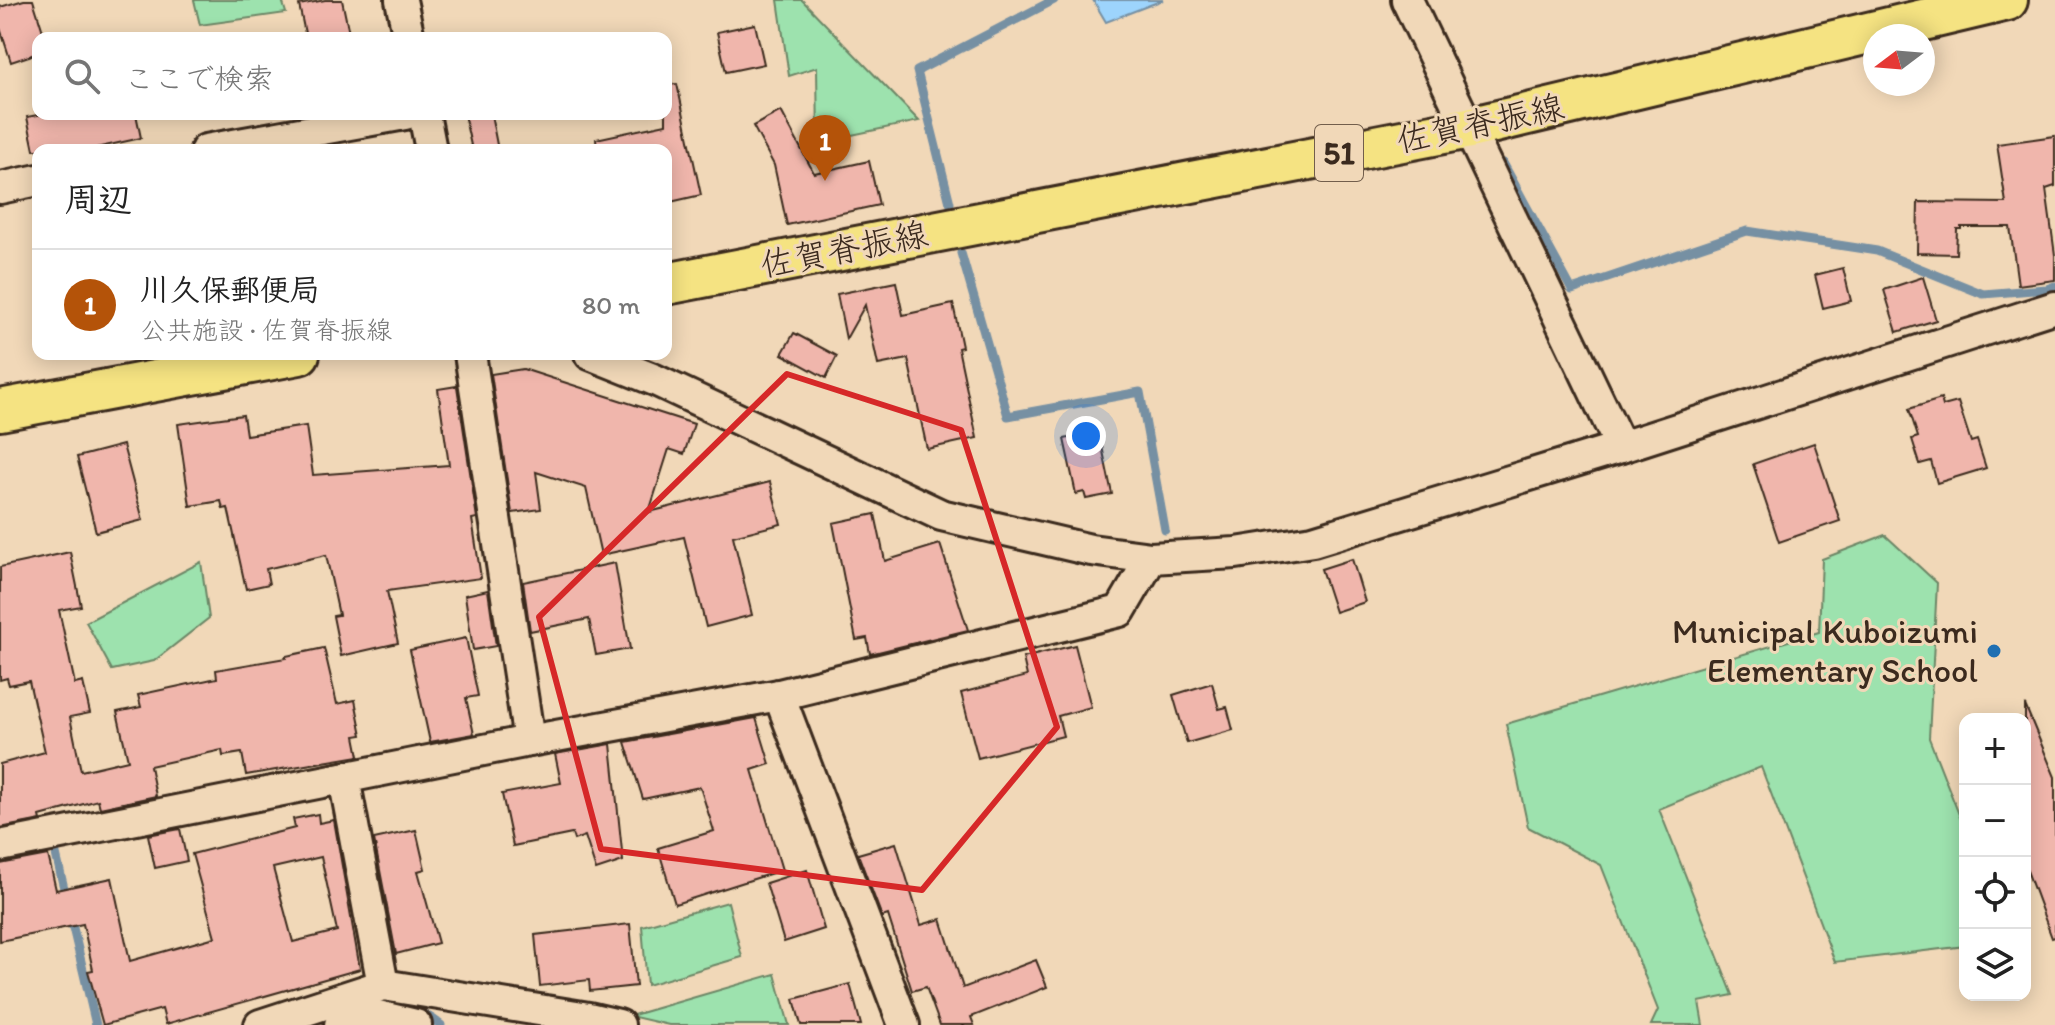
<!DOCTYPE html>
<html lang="ja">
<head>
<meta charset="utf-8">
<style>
	:root { --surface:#fff; --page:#f2f2f2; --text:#222; --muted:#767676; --line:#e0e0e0; --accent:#b45309 }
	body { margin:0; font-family:Itim,"Klee One",sans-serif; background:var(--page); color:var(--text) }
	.controls { position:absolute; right:24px; bottom:24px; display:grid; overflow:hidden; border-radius:16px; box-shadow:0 4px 20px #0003 }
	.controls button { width:72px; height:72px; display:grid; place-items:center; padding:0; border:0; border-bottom:2px solid var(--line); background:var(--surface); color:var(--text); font:40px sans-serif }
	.compass { position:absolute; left:1863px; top:24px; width:72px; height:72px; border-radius:50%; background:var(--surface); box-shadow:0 4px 20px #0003; rotate:254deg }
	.you { position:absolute; left:1086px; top:436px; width:28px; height:28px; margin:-20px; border:6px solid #fff; border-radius:50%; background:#1a73e8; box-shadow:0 0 0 12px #1a73e833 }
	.badge { display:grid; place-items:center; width:52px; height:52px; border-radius:50%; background:var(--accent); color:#fff; font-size:26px; font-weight:700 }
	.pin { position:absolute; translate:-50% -66px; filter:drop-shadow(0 2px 4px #0008) }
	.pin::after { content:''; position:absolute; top:42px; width:28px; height:24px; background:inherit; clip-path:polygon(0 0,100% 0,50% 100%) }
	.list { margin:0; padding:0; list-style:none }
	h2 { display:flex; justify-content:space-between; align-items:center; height:104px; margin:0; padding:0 32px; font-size:34px }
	h2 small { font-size:26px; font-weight:400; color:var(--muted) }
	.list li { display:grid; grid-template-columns:52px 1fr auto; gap:24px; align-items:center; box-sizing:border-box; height:112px; padding:0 32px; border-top:2px solid var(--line) }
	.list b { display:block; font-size:30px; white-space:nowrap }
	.list p { margin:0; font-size:26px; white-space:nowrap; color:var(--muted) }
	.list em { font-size:26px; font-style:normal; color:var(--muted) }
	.icon { flex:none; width:44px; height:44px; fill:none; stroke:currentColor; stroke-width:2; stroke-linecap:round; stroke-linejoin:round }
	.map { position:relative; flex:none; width:2055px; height:1025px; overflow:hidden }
	.search { position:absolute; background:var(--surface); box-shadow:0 4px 20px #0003; left:32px; top:32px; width:640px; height:88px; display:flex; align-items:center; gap:20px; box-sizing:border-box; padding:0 28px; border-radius:16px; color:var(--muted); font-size:30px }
	.panel { position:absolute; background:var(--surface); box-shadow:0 4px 20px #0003; left:32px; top:144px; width:640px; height:216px; border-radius:16px }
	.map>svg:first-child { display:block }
	.green { fill:#9de2ae; stroke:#6c8666; stroke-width:2 }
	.water { fill:#9dd4fc; stroke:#7690a3; stroke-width:2 }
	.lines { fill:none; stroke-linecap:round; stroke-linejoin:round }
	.stream { stroke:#7690a3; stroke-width:9 }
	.building { fill:#f0b6ac; stroke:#3b2a1e; stroke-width:2; fill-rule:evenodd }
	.minor-casing { stroke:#3b2a1e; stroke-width:36 }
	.major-casing { stroke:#3b2a1e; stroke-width:46 }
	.minor { stroke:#f1d8b8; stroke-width:30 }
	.major { stroke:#f5e382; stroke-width:40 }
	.marked { fill:none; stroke:#d62828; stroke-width:6; stroke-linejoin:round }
	.poi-dot { fill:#1f6fb2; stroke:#f1d8b8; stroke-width:3 }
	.labels { text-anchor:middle; stroke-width:6; stroke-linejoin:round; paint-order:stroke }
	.shield { fill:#f1d8b8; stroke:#725e4c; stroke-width:2 }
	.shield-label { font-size:32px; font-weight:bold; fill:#3b2a1e }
	.street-label { font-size:34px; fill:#3b2a1e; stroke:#f1d8b8 }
	.poi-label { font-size:34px; fill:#3b2a1e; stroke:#f1d8b8; text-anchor:end }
</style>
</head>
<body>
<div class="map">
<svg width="2055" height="1025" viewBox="0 0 2055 1025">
	<rect width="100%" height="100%" fill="#f1d8b8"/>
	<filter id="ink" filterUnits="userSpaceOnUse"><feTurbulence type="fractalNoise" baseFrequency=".0125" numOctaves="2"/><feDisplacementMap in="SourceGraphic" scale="16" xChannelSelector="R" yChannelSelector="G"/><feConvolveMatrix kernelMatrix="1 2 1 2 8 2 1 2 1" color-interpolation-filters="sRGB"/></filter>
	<g filter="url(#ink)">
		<!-- green -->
		<g class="green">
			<polygon points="194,0 282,0 286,13 200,25"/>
			<polygon points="778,0 802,0 919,121 818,142 817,67 789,76"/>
			<polygon points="1885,535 1937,583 1929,738 1965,830 1965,946 1835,962 1761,767 1659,809 1733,995 1699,1002 1703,1025 1651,1025 1658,1010 1601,865 1528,827 1506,724 1819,632 1822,559"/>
			<polygon points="201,562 209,618 154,661 112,670 86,622"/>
			<polygon points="728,902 742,957 647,985 642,926"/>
			<polygon points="775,974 789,1025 669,1025 630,1016"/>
		</g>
		<!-- water -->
		<polygon class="water" points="1093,0 1163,0 1106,22"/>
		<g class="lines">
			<!-- stream -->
			<g class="stream">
				<polyline points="1503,163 1572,290 1747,231 1877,251 1983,294 2047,289 2055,286"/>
				<polyline points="950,203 917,71 1054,0"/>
				<polyline points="961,253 1008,416 1140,392 1165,530"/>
				<polyline points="55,850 66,897"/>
				<polyline points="70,915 96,1025"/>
				<path d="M373,1004C395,997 424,1012 441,1025"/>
			</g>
		</g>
		<!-- building -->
		<g class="building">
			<polygon points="24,0 33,0 45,38 38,38 38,53 11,62 0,28 0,7"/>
			<polygon points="325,0 342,0 350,38 306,38 299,5"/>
			<polygon points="755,24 764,64 726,72 717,32"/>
			<polygon points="677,84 701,195 666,203 666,150 597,150 596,139 666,124 666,85"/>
			<polygon points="781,111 814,173 869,161 879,205 787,225 774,165 753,126"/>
			<polygon points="43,114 136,114 141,138 87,150 34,150 27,117"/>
			<polygon points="464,114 491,114 498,150 472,150"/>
			<polygon points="2055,136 2055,186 2046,189 2055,255 2055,280 2018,285 2010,227 1961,227 1961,229 1957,229 1956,254 1917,253 1918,202 2006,203 1997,144"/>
			<polygon points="1843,268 1851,301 1823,308 1815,275"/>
			<polygon points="1923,277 1936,320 1897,332 1884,290"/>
			<polygon points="896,282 903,315 953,304 962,347 958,348 977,438 927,449 908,359 878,365 865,305 846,339 837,294"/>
			<polygon points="794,333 837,356 826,378 782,354"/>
			<polygon points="523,369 694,424 684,454 669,449 649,512 770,482 781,524 733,536 752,615 706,627 684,537 601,555 586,488 536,472 541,509 512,513 491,374"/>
			<polygon points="457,386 477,518 472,519 481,578 387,591 398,643 341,656 333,616 339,615 326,555 266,569 269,584 246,589 228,508 223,509 221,501 190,506 178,424 243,415 246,435 306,426 313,475 449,465 438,389"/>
			<polygon points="1941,399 1943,406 1958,402 1971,442 1977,440 1986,468 1937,483 1931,461 1920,464 1912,439 1918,437 1909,409"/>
			<polygon points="1099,432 1112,494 1086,499 1084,492 1076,494 1064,439"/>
			<polygon points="1814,443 1840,521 1779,542 1753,464"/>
			<polygon points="123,445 143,520 96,532 77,457"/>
			<polygon points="875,514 885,561 940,544 968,630 870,654 867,638 856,640 833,523"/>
			<polygon points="70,552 81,606 59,610 75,684 83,682 90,713 70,717 81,771 128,760 117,712 141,707 138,695 217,678 216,670 286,658 286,656 324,648 337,704 355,700 362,735 355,736 359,756 246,775 242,753 223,756 222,750 150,766 156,796 100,808 98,800 40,816 41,820 0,828 0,764 45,752 29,681 9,685 7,678 0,680 0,567"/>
			<polygon points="1352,559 1365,602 1335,612 1321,569"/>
			<polygon points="615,563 630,649 596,655 589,619 530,631 523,582"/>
			<polygon points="488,590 496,646 473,650 465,595"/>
			<polygon points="466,638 478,696 466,698 474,734 430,742 410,650"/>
			<polygon points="1075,645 1091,707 1058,716 1063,736 978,758 961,693 1027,676 1023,658"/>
			<polygon points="1212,683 1219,709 1227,707 1233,730 1187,743 1173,695"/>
			<polygon points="2025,705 2055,777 2055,937 2052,938 2025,865"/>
			<polygon points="756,718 770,764 752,770 782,870 675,904 658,848 714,831 700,787 643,799 625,742"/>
			<polygon points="611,744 623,861 596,870 585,836 574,840 572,834 513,846 502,794 561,783 555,754"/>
			<path d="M318,814L319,823L334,820L360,969L166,1024L162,1009L103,1025L88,971L93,970L83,924L0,941V864L48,855L56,890L112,878L130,961L215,937L192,854L295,828L293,819ZM321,857L337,931L293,942L273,868Z"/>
			<polygon points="180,829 187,861 155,868 148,835"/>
			<polygon points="416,830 425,869 418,871 438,943 396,954 374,839"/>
			<polygon points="896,843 921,925 941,919 963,988 1036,960 1047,987 971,1017 974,1025 940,1025 926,987 912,991 888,915 882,917 858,854"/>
			<polygon points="807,870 824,929 784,942 766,883"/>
			<polygon points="630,924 636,986 590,991 589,980 540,986 535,935"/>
			<polygon points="850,984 861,1025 801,1025 794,999"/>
		</g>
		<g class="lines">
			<defs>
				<g id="minor">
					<polyline points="401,0 409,38"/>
					<polyline points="1407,0 1621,447"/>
					<polyline points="424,114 431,150"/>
					<polyline points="206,150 405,114"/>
					<polyline points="0,188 38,180"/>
					<polyline points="470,354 529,741"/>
					<polyline points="590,354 655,380 941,515 1091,550 1151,558 1236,553 1313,541 1621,447 2055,307"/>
					<polyline points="779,695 904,1025"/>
					<polyline points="344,778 383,985"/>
					<polyline points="0,846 529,741 779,695 1120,611 1151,558"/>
					<polyline points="260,1025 383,985 589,1018 619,1025"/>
					<polyline points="340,1025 374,1015 416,1025"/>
				</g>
				<g id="major">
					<polyline points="666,284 1469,128 2007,0"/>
					<polyline points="0,410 299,354"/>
				</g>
			</defs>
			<!-- minor casing -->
			<use href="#minor" class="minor-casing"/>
			<!-- major casing -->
			<use href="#major" class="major-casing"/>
			<!-- minor -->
			<use href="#minor" class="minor"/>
			<!-- major -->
			<use href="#major" class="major"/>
		</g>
	</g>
	<!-- marked area -->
	<path class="marked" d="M787,374L961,430L1057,727L922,890L601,849L539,617Z"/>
	<!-- markers -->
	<circle class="poi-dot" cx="1994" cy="651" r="8"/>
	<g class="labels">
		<!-- shield labels -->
		<rect class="shield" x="1315" y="125" width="48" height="56" rx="6"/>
		<g class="shield-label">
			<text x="1339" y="164">51</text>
		</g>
		<!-- street labels -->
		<g class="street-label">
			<text transform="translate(1480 123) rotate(-12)" y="12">佐賀脊振線</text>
			<text transform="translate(844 249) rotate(-11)" y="12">佐賀脊振線</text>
		</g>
		<!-- poi labels -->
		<g class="poi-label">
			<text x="1978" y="643">Municipal Kuboizumi<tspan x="1978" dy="39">Elementary School</tspan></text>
		</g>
	</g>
</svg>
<div class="controls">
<button>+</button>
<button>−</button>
<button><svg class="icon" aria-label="locate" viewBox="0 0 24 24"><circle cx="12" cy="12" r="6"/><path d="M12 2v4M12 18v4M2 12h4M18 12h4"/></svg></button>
<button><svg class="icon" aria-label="layers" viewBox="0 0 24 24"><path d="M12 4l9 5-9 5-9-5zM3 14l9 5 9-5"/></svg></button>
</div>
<svg class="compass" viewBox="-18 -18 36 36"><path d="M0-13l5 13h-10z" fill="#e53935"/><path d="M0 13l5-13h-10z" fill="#767676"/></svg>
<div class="you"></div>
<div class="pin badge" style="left:825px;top:181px">1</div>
<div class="search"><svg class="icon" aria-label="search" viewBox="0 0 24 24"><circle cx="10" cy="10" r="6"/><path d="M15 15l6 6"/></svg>ここで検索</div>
<section class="panel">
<h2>周辺<small></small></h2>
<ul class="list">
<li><span class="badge">1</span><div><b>川久保郵便局</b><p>公共施設 · 佐賀脊振線</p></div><em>80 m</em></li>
</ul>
</section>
</div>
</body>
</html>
